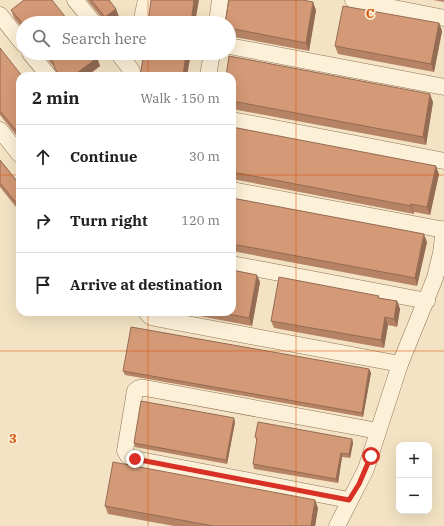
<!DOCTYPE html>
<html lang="en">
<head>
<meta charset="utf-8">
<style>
	:root { --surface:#fff; --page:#f2f2f2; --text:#222; --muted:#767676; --line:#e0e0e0 }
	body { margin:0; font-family:"IBM Plex Serif",serif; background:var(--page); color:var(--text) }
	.controls { position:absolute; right:12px; bottom:12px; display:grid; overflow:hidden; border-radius:8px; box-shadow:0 4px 16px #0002 }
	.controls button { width:36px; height:36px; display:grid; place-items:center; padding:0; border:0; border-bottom:1px solid var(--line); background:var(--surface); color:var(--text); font:20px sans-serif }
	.stop { position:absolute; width:12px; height:12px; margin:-9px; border:3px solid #d93025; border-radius:50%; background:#fff }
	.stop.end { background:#d93025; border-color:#fff; box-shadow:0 1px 4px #0008 }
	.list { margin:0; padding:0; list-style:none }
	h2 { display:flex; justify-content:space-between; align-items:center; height:52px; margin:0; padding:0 16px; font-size:17px }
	h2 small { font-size:13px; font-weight:400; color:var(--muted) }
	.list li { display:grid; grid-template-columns:26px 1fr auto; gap:12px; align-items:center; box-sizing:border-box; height:64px; padding:0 16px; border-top:1px solid var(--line) }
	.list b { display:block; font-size:15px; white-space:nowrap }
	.list em { font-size:13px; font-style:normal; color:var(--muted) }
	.icon { flex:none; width:22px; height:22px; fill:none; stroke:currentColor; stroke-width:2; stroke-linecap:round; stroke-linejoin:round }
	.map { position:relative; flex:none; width:444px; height:526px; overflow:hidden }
	.search { position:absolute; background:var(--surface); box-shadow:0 4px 16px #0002; left:16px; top:16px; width:220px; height:44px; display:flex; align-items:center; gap:10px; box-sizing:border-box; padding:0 14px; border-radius:22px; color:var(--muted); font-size:15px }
	.panel { position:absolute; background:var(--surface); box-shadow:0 4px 16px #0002; left:16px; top:72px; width:220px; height:244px; border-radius:12px }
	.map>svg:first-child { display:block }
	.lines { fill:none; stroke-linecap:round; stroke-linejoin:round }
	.minor-casing { stroke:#8f7358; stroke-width:17 }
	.minor { stroke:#fcf0d8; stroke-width:16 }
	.wall { fill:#b68465 }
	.shaded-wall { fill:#946b53 }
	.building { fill:#d49976; stroke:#946b53 }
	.route { stroke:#d93025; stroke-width:5 }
	.grid { fill:none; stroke:#d7540e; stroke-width:1; stroke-opacity:0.55 }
	.grid-label { font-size:13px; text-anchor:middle; font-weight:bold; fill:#d7540e; stroke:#f9edd4; stroke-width:3.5; stroke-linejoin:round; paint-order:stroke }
</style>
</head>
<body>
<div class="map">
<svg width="444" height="526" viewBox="0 0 444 526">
	<rect width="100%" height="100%" fill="#f3e3c4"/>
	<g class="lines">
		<defs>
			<g id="minor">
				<polyline points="75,0 94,23"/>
				<polyline points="353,0 444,18"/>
				<polyline points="0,15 23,44"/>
				<polyline points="141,23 146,0"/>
				<polyline points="217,23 220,0"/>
				<polyline points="229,46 444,87"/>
				<polyline points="30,53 49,76"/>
				<polyline points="118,53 132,71"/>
				<polyline points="208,76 212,53"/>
				<polyline points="232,120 444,161"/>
				<polyline points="0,130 20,155"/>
				<polyline points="232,190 444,230"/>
				<polyline points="232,264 427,301"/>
				<polyline points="146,312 151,317 160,319 400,364"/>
				<polyline points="349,500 135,459 128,456 125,451 135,391 139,388 145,388 378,431"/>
				<polyline points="337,526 366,469 400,364 435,278 441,253 444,229"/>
			</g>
		</defs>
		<!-- minor casing -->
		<use href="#minor" class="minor-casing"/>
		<!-- minor -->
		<use href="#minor" class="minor"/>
	</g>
	<!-- wall -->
	<g class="wall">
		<polygon points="87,0 109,0 116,9 119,17 111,23 106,23"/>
		<polygon points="433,0 444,0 444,2"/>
		<polygon points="11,10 23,23 23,29 14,18"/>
		<polygon points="316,10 309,51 229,36 229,23"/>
		<polygon points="439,23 442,31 434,72 338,54 335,46"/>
		<polygon points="0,48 20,76 20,140 0,115"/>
		<polygon points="42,53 93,53 97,58 100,66 87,76 58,76 55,68"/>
		<polygon points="232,76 433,102 426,145 232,109"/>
		<polygon points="232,127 439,174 430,215 414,212 414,214 232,179"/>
		<polygon points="0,160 20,185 20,212 0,187"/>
		<polygon points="232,198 427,242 417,286 232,251"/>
		<polygon points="260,282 252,326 178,312 232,312"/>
		<polygon points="380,298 397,301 400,309 397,327 388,325 384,348 274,328 271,321"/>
		<polygon points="369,369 371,373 363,417 125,375 123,371"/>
		<polygon points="235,422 227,464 135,447 134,443"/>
		<polygon points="255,437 352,439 353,443 350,458 342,457 338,483 254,469 253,464 257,441"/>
		<polygon points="105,506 318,508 315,526 174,526 108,514"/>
	</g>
	<!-- shaded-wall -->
	<g class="shaded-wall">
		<polygon points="194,0 199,0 195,23 191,23"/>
		<polygon points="313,2 316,10 309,51 306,43"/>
		<polygon points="116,9 119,17 111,23 107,23 105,17"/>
		<polygon points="439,23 442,31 434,72 431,64"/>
		<polygon points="186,53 191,53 187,76 183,76"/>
		<polygon points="97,58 100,66 87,76 78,76 77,73"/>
		<polygon points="430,94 433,102 426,145 423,137"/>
		<polygon points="436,166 439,174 430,215 427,207"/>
		<polygon points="20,203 20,211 18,205"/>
		<polygon points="411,204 414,212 414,214 411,206"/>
		<polygon points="424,234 427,242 417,286 415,278"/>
		<polygon points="257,275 260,282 252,326 249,318"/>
		<polygon points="397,301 400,309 397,327 394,319"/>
		<polygon points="385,317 388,325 384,348 381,340"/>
		<polygon points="369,369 371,373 363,417 362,413"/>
		<polygon points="234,418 235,422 227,464 226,460"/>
		<polygon points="352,439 353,443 350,458 349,454"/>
		<polygon points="341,453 342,457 338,483 336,479"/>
		<polygon points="315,500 318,508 315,526 311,526"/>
	</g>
	<!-- building -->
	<g class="building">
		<polygon points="24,0 52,0 70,23 23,23 23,24 11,10"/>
		<polygon points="91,0 109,0 116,9 105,17"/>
		<polygon points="151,0 194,0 191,23 148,23"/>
		<polygon points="229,0 302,0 313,2 306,43 229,28 229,23 225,23"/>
		<polygon points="343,6 439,23 431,64 335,46"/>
		<polygon points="0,48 22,76 20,76 20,135 0,111"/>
		<polygon points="46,53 93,53 97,58 77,73 79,76 61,76 55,69 53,62"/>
		<polygon points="144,53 186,53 183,76 140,76"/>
		<polygon points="229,56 430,94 423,137 232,101 232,76 226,76"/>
		<polygon points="232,127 436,166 427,207 411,204 411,206 232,172"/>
		<polygon points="0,160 20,185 20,203 18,205 0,183"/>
		<polygon points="232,198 424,234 415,278 232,244"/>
		<polygon points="232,270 257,275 249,318 217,312 232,312"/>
		<polygon points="279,277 379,296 378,298 397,301 394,319 385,317 381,340 271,321"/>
		<polygon points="131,327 369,369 362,413 123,371"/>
		<polygon points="141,401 234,418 226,460 134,443"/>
		<polygon points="258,422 352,439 349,454 341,453 336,479 253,464 257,438 255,437"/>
		<polygon points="113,462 315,500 311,526 213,526 105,506"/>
	</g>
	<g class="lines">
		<!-- route -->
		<polyline class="route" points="135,459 349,500 359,484 371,456"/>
	</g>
	<!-- grid -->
	<path class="grid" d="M148,0V23M296,0V526M148,53V76M0,175H20M232,175H444M148,312V526M0,351H444"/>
	<g class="grid-label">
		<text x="370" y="18">C</text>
		<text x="13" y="443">3</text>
	</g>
</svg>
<div class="controls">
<button>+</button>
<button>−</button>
</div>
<div class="stop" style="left:371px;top:456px"></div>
<div class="stop end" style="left:135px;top:459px"></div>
<div class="search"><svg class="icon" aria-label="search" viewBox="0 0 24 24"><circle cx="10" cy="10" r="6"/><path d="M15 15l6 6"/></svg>Search here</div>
<section class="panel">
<h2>2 min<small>Walk · 150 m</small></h2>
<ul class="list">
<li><svg class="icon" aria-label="ahead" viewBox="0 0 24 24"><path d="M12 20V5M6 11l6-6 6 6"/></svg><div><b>Continue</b></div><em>30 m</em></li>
<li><svg class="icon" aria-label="right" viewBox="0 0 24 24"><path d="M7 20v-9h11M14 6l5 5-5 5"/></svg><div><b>Turn right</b></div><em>120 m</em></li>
<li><svg class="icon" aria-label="arrive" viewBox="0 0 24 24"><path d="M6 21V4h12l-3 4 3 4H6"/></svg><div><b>Arrive at destination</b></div></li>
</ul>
</section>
</div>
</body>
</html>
